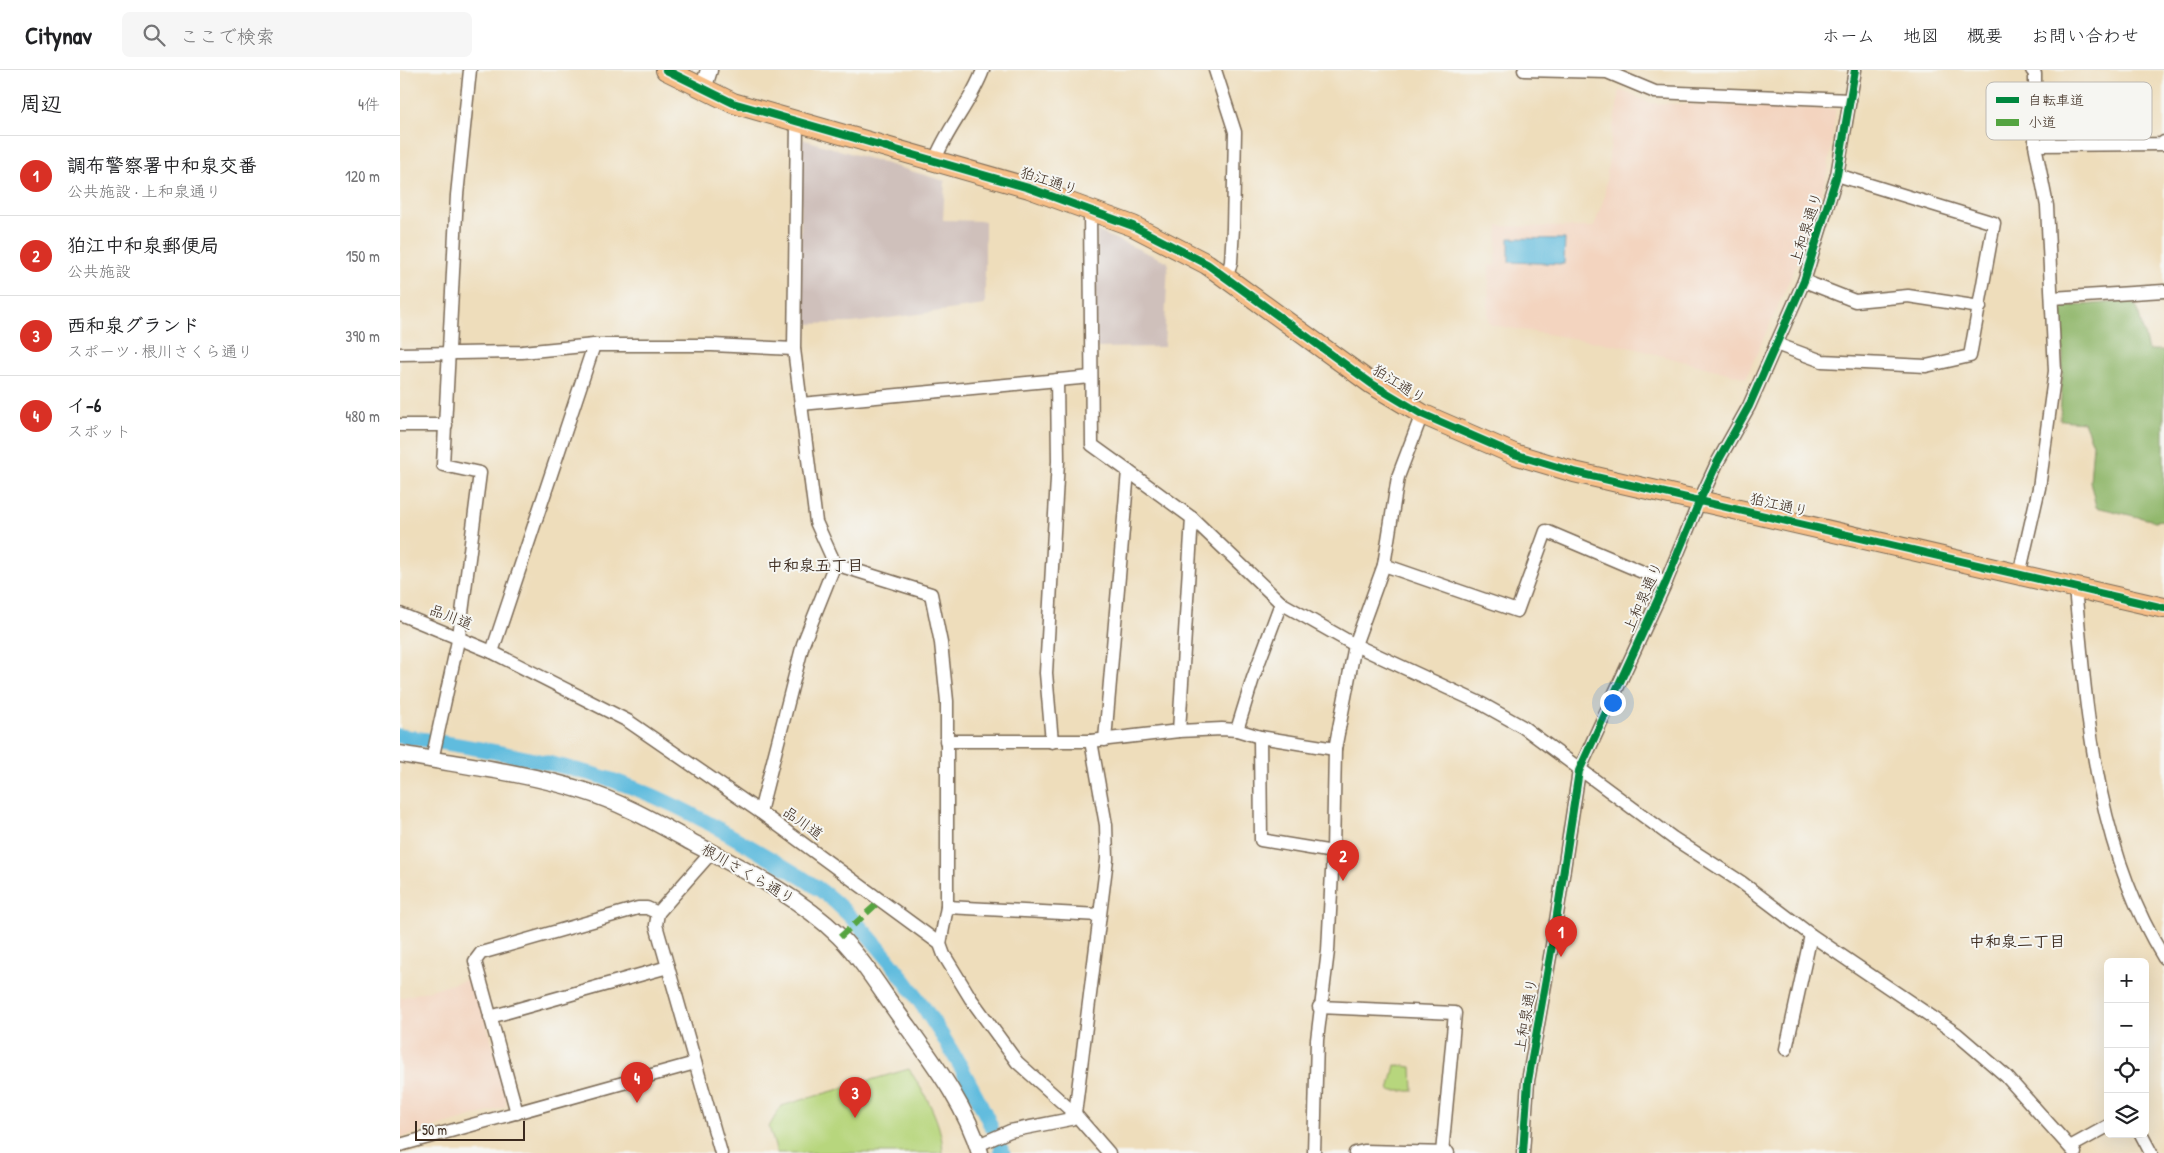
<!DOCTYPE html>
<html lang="ja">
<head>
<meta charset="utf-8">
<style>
	:root { --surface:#fff; --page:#f6f6f6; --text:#202124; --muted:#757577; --line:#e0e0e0; --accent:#d93025 }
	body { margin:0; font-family:"Patrick Hand","Klee One",sans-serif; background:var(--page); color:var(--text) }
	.controls { position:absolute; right:15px; bottom:15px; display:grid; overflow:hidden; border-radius:8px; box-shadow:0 5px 20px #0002 }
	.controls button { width:45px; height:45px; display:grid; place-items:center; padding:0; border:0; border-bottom:1px solid var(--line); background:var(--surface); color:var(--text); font:25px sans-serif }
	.scale { position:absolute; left:15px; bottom:12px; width:110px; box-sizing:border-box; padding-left:5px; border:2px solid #3b2a1e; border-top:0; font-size:14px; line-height:18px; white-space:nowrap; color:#3b2a1e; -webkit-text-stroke:4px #f6f6f2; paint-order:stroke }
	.you { position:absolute; left:1212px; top:632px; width:18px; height:18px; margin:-12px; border:4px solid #fff; border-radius:50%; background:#1a73e8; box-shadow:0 0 0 8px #1a73e833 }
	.badge { display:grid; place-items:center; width:32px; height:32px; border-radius:50%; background:var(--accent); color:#fff; font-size:16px; font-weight:700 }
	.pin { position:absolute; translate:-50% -41px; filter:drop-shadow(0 1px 2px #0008) }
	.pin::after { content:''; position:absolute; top:26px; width:18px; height:15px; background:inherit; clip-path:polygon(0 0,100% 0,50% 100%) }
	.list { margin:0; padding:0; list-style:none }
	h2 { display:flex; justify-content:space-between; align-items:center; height:65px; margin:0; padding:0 20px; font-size:21px }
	h2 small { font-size:16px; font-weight:400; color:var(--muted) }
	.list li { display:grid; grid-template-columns:32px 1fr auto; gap:15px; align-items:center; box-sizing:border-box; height:80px; padding:0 20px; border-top:1px solid var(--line) }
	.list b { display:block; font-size:19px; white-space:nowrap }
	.list p { margin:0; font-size:16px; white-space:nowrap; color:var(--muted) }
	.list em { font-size:16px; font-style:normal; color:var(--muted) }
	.icon { flex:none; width:28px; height:28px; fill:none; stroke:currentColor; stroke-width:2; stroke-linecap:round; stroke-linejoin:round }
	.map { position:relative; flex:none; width:1764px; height:1083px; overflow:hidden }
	header { display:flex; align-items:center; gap:30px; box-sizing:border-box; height:70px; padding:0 25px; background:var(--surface); border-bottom:1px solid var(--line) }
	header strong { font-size:24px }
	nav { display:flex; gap:28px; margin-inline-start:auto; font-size:18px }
	.search { width:350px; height:45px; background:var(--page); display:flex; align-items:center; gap:12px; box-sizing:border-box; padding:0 18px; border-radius:8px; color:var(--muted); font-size:19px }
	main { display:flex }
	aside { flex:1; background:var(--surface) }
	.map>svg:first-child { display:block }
	.built { fill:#f3d4bf }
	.industrial { fill:#cfc0bb }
	.green { fill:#b7d67d; stroke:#79804e }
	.forest { fill:#91b76c; stroke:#667045 }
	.water { fill:#61bcde; stroke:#4e737e }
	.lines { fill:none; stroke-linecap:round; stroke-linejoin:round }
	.canal { stroke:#61bcde; stroke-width:15 }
	.minor-casing { stroke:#7a6955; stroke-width:15 }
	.tertiary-casing { stroke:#7a6955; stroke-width:19 }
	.primary-casing { stroke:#7a6955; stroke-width:22 }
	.minor { stroke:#fff; stroke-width:12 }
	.tertiary { stroke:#fff; stroke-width:16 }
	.primary { stroke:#f6be87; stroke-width:20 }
	.quiet { stroke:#54a441; stroke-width:6; stroke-dasharray:12 6; stroke-linecap:butt }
	.cycleway-casing { stroke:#f6f6f2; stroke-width:11 }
	.cycleway { stroke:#00873e; stroke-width:8 }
	.labels { text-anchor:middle; stroke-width:4; stroke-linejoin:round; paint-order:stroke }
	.street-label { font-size:15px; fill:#3b2a1e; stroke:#f6f6f2 }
	.neighbourhood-label { font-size:16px; font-weight:bold; fill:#3b2a1e; stroke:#f6f6f2 }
	.key { fill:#f6f6f2; stroke:#beb9b2; stroke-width:1 }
	.key-label { font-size:14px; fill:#3b2a1e }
</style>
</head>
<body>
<header>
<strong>Citynav</strong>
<div class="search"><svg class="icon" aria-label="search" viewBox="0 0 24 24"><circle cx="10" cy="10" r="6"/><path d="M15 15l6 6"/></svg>ここで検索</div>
<nav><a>ホーム</a><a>地図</a><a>概要</a><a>お問い合わせ</a></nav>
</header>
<main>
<aside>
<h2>周辺<small>4件</small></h2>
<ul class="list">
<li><span class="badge">1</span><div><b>調布警察署中和泉交番</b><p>公共施設 · 上和泉通り</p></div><em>120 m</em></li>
<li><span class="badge">2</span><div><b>狛江中和泉郵便局</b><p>公共施設</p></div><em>150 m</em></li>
<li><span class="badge">3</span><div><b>西和泉グランド</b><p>スポーツ · 根川さくら通り</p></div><em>390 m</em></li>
<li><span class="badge">4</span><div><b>イ-6</b><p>スポット</p></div><em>480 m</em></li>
</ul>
</aside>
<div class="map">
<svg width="1764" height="1083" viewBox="0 0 1764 1083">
	<rect width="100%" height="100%" fill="#f6f6f2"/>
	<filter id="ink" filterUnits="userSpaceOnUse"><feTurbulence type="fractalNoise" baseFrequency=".02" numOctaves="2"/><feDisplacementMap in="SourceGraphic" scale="10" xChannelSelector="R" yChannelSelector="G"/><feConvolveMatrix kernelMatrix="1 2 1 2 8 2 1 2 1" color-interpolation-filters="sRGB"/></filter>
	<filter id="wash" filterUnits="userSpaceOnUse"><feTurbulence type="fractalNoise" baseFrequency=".0096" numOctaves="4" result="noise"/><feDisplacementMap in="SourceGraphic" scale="20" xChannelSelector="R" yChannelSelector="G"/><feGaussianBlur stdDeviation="1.12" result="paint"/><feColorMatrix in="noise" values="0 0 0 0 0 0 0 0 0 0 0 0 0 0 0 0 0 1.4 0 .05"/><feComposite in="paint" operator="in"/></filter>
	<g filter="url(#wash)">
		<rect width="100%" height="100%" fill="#edb"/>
		<!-- built -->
		<g class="built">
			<polygon points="1220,20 1251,33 1436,39 1428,100 1409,166 1346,308 1233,278 1091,255 1088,250 1089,195 1096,195 1098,156 1194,157 1204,128 1212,62"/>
			<polygon points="67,910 76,913 107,1029 105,1037 0,1068 0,928"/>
		</g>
		<!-- industrial -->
		<g class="industrial">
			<polygon points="402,69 545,111 543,150 585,151 585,235 453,253 399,254"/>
			<polygon points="697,161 768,192 764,277 695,278"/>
		</g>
		<!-- green -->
		<g class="green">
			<polygon points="995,995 1012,997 1013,1021 989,1021"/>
			<path d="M509,999C526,1026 542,1051 543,1083H377L369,1057L381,1036Z"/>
		</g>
		<!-- forest -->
		<polygon class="forest" points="1730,231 1737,237 1748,280 1764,280 1764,450 1755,451 1696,437 1690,411 1693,374 1684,352 1660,350 1663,286 1658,237"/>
		<!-- water -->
		<polygon class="water" points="1109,168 1165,169 1164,194 1109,192"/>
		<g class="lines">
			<!-- canal -->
			<g class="canal">
				<path d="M0,666C64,675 129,687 192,704C251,720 307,751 359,782C384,797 413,812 435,832C496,887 557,981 591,1056"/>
				<polyline points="601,1079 603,1083"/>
			</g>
		</g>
	</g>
	<g filter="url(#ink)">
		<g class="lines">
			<defs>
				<g id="minor">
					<polyline points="815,0 835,62 833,158 831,192 827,207"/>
					<polyline points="1124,0 1207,2 1255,22 1450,30"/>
					<polyline points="1635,75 1764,74 1764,72"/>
					<path d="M535,90C547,58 571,33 583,0"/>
					<polyline points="690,139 692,375 728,401 705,670"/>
					<polyline points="1404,211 1455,231 1508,226 1580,237"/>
					<polyline points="1652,228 1764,221"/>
					<polyline points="1376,274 1422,291 1526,296 1570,286 1594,153 1437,105"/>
					<polyline points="0,284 122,282 194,275 312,275 394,279 397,52"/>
					<polyline points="401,334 691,307"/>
					<polyline points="0,355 46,355"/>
					<polyline points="728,401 792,448 881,533 853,608 837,660"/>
					<polyline points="435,494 531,524 541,573 547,631 547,837 540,874"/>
					<polyline points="984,495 1117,541 1146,461 1266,512"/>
					<polyline points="1619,505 1639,418 1655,301 1647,136 1635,75 1635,4 1632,0"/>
					<path d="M1675,518C1687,644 1695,777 1764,888"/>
					<polyline points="881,533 955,575 1082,634 1123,657 1273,768 1341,812 1411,865 1557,964 1606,1006 1675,1083"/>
					<polyline points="0,544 92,582 228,651 360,742 540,874 544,885 571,929 617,992 675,1044 709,1083"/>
					<polyline points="92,582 194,275"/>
					<polyline points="779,661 792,448"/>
					<polyline points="860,667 861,770 933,782"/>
					<polyline points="546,671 691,671 779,661 822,659 837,660 860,667 935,679"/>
					<polyline points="652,672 646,603 658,391 657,310"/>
					<polyline points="32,690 59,566 80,403 43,395 57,125 70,0"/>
					<polyline points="360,742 403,574 435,494 416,452 394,279"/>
					<polyline points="311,783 258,843 256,855 321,1083"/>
					<polyline points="547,837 699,845"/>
					<polyline points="919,937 1055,943 1042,1083"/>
					<polyline points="90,947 268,897"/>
					<polyline points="1386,979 1411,865"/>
					<polyline points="117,1043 75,891 81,883 238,838 247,838 258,843"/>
					<polyline points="1741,1064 1751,1083"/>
					<polyline points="0,1075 295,993"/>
					<polyline points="578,1075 610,1061 671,1049 675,1044 707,789 706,755 691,671"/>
					<polyline points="1670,1077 1708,1056"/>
					<polyline points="914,1083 917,970 928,881 933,782 935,679 955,575 984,495 998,407 1022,344"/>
					<polyline points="955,1083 964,1081 1048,1083"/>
					<polyline points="1123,1083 1128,1011 1154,864 1179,701 1266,512 1300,430 1317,393 1349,336 1404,211 1437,105 1455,0"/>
				</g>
				<g id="tertiary">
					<polyline points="303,19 309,0"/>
					<path d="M0,684C60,695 123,702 181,720C221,732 257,753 293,773C344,800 397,825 439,866C465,892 485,927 507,956C535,995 566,1036 580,1083"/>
				</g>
				<polyline id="primary" points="266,0 333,33 629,118 733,156 807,194 972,314 1022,344 1114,384 1174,402 1764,538"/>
			</defs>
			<!-- minor casing -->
			<use href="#minor" class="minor-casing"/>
			<!-- tertiary casing -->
			<use href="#tertiary" class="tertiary-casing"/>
			<!-- primary casing -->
			<use href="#primary" class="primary-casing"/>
			<!-- minor -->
			<use href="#minor" class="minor"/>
			<!-- tertiary -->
			<use href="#tertiary" class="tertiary"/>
			<!-- primary -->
			<use href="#primary" class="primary"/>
			<!-- quiet -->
			<polyline class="quiet" points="440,867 480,831"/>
			<defs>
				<g id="cycleway">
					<polyline points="266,0 333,33 629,118 733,156 807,194 972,314 1022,344 1114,384 1174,402 1764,538"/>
					<polyline points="1123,1083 1128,1011 1154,864 1179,701 1266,512 1300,430 1317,393 1349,336 1404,211 1437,105 1455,0"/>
				</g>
			</defs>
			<!-- cycleway casing -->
			<use href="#cycleway" class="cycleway-casing"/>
			<!-- cycleway -->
			<use href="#cycleway" class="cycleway"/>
		</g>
	</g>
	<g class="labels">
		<!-- street labels -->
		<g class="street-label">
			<text transform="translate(649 111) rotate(18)" y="5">狛江通り</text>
			<text transform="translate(1406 158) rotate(-72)" y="5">上和泉通り</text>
			<text transform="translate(999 314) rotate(32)" y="5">狛江通り</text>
			<text transform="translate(1379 435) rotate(13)" y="5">狛江通り</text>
			<text transform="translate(1243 527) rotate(-66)" y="5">上和泉通り</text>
			<text transform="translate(51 547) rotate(21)" y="5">品川道</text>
			<text transform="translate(403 753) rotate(36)" y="5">品川道</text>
			<text transform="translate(348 804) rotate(30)" y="5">根川さくら通り</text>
			<text transform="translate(1126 945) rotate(-80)" y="5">上和泉通り</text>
		</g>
		<!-- neighbourhood labels -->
		<g class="neighbourhood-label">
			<text x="415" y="501">中和泉五丁目</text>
			<text x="1617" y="877">中和泉二丁目</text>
		</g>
	</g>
	<!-- legend -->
	<rect x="1586" y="12" width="166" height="58" rx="8" class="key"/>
	<rect x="1596" y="27" width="23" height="6" fill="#00873e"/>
	<rect x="1596" y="49" width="23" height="7" fill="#54a441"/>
	<g class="key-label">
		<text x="1628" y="35">自転車道</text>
		<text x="1628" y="57">小道</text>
	</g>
</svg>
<div class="controls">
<button>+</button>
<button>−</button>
<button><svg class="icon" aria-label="locate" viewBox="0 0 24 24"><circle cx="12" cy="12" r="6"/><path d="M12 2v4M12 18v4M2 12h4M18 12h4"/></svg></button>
<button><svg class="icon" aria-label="layers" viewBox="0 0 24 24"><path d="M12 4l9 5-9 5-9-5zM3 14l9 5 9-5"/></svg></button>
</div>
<div class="scale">50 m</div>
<div class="you"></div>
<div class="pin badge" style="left:1161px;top:887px">1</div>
<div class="pin badge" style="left:943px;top:811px">2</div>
<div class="pin badge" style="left:455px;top:1048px">3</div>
<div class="pin badge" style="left:237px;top:1033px">4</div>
</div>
</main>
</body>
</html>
